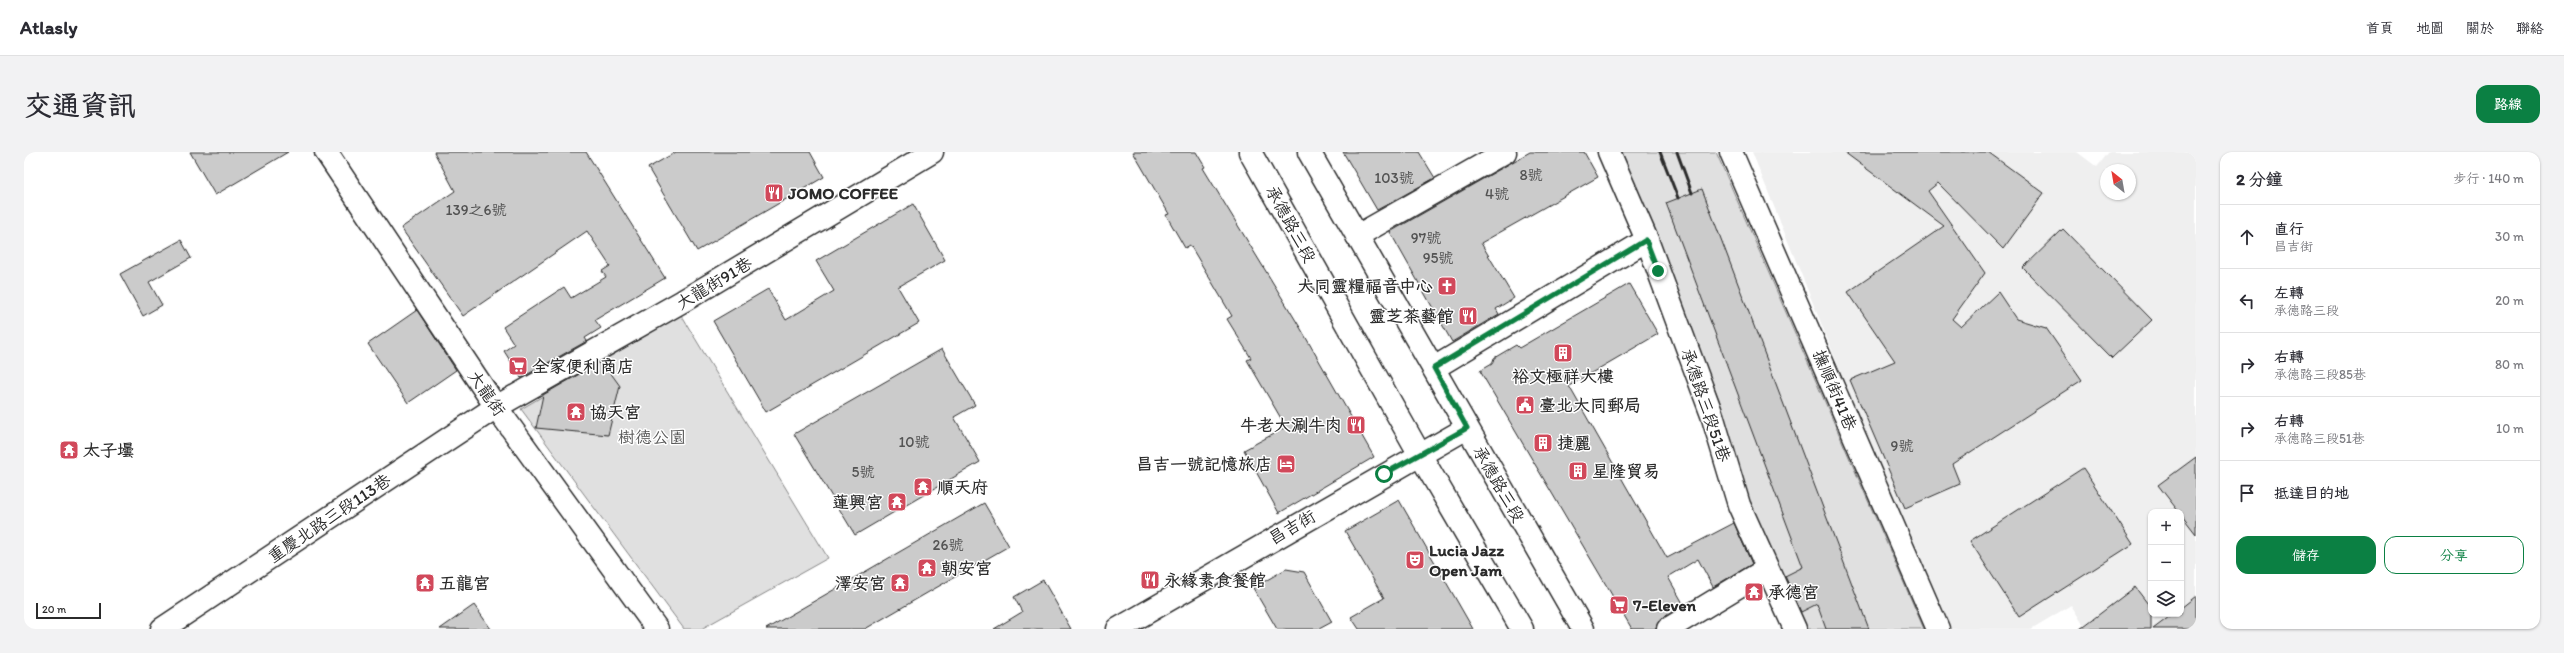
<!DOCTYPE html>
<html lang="zh-TW">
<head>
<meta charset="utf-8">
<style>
	:root { --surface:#fff; --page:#f2f2f3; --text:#2b2b33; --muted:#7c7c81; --line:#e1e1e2; --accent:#0b8043 }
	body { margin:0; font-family:Itim,"LXGW WenKai TC",sans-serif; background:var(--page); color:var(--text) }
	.controls { position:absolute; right:12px; bottom:12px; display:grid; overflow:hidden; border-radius:8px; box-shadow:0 1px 3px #0004 }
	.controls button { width:36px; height:36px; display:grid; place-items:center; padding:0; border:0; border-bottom:1px solid var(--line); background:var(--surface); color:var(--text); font:20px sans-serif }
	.compass { position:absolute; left:2076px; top:12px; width:36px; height:36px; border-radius:50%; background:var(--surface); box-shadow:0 1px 3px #0004; rotate:329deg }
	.scale { position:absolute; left:12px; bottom:10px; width:65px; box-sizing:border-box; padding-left:4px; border:2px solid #2b2b2b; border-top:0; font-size:11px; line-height:14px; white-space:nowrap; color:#2b2b2b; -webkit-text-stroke:3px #fff; paint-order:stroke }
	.stop { position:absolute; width:12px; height:12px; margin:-9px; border:3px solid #0b8043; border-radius:50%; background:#fff }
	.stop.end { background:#0b8043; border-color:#fff; box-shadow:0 1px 4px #0008 }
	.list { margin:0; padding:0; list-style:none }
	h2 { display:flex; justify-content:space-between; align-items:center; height:52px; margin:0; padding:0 16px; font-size:17px }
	h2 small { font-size:13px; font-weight:400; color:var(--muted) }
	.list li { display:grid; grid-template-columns:26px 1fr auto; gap:12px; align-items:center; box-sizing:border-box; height:64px; padding:0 16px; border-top:1px solid var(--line) }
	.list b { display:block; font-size:15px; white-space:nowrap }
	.list p { margin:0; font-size:13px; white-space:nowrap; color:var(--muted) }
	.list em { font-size:13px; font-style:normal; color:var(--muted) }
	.actions { display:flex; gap:8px; padding:12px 16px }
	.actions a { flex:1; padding:9px 0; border:1px solid var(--accent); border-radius:12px; text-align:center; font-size:14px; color:var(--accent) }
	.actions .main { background:var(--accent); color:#fff }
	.icon { flex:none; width:22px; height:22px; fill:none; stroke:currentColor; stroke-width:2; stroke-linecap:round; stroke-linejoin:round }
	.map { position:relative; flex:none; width:2172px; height:477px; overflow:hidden; border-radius:12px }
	header { display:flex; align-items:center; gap:24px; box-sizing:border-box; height:56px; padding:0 20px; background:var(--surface); border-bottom:1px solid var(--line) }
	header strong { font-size:19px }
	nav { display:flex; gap:22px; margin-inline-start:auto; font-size:14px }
	.intro { display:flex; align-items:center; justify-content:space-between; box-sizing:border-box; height:96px; padding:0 24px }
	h1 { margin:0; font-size:28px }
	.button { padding:10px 18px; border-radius:12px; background:var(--accent); color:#fff; font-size:14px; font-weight:700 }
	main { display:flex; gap:24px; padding:0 24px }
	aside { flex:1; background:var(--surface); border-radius:12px; box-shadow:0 1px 3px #0004 }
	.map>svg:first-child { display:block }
	.built { fill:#efefef; fill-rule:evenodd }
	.green { fill:#e0e0e0; stroke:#868686 }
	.building { fill:#cbcbcb; stroke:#2b2b2b }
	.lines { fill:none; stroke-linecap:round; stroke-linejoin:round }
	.street-casing { stroke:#2b2b2b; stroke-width:25 }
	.secondary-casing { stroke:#2b2b2b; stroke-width:25 }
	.street { stroke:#fff; stroke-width:22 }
	.secondary { stroke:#fff; stroke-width:22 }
	.rail { stroke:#2b2b2b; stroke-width:3 }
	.route { stroke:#0b8043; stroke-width:5 }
	.labels { text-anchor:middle; stroke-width:3; stroke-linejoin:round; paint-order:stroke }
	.number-label { font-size:15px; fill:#535353 }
	.poi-label { font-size:17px; font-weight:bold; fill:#2b2b2b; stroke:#fff; text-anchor:start }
	.street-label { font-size:17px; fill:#2b2b2b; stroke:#fff }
	.park-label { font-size:17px; fill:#585858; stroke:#fff }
</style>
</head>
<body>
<header>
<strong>Atlasly</strong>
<nav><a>首頁</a><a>地圖</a><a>關於</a><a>聯絡</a></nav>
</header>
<div class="intro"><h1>交通資訊</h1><a class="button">路線</a></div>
<main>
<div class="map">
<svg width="2172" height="477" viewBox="0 0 2172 477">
	<rect width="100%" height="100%" fill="#fff"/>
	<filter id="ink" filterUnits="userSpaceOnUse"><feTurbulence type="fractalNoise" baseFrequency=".025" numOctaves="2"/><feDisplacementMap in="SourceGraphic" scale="8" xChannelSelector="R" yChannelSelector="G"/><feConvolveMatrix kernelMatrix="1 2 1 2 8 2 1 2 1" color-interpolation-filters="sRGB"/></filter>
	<g filter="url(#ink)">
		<!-- built -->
		<path class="built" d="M1728,0H2053L2073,15L2085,0H2172V477H2062L2047,453L2007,477H1927L1874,362ZM2082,18H2106V42H2082ZM2127,360H2157V462H2127Z"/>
		<!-- green -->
		<g class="green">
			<polygon points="1596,0 1692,0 1900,477 1782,477 1722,353 1696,250"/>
			<polygon points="657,163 804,406 677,477 660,477 497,257"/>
		</g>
		<!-- building -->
		<g class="building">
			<polygon points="166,0 264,0 191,43"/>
			<polygon points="410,0 562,0 641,126 571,168 577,176 561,186 563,189 497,226 480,199 490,192 479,175 540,135 547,146 582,125 578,119 586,114 563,79 439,164 377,76 431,39"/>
			<polygon points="652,0 786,0 800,25 673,99 624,16"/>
			<polygon points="1109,0 1172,0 1181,15 1179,16 1277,177 1350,305 1255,361 1220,298 1262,275 1223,208 1227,206 1203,167 1208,164 1166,93 1161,96 1142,63 1145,62"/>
			<polygon points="1319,0 1395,0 1411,26 1353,58"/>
			<polygon points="1506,0 1560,0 1574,25 1457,91 1490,146 1472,157 1475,162 1428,190 1366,80"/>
			<polygon points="1820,0 1964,0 2020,41 1979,97 1914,31 1904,39 1961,121 1928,167 1937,175 1974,140 1992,167 2022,176 2058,228 1928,312 1936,332 1881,356 1826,228 1871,209 1824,140 1920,74"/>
			<polygon points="1678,37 1845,477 1802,477 1793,452 1777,460 1761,424 1779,415 1642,51"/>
			<polygon points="889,52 921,108 874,135 895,171 742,260 689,169 744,137 762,168 810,139 792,109"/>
			<polygon points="2039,77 2128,168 2088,206 1999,116"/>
			<polygon points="157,88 167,106 125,130 138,153 119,164 96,122"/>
			<polygon points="1605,132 1634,182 1545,234 1643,406 1710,371 1728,412 1689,435 1674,407 1644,425 1660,453 1637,467 1631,477 1608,477 1456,219 1468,212 1470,206 1492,193 1495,196"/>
			<polygon points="393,158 432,218 384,251 344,192"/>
			<polygon points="918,197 951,253 930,265 956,310 831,383 770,282"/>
			<polygon points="578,209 596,234 584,283 512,276 519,243"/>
			<polygon points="2172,305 2172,382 2134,333"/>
			<polygon points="2059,316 2109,392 1995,465 1946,389"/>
			<polygon points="1375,348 1449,477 1335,477 1327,465 1360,446 1321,379"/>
			<polygon points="960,351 985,394 910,437 841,477 742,477"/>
			<polygon points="1262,417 1280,420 1308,470 1295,477 1253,477 1229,436"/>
			<polygon points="1019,428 1047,477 970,477 998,460 990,445"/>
			<polygon points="2111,435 2127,456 2127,477 2056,477"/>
			<polygon points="2172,444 2172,477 2129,477 2149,462 2157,462 2157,456"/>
			<polygon points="450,453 467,477 416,477"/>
		</g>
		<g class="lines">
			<defs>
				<g id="street">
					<polyline points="302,0 472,255 633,477"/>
					<polyline points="1585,0 1623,88 1688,263 1715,353 1771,477"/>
					<polyline points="1707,0 1914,477"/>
					<polyline points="1333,84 1481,0"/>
					<polyline points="1410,216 1623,88"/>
					<polyline points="138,477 472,255 659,149 908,0"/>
					<polyline points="1094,477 1443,276"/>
					<polyline points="1644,477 1743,417"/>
				</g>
				<g id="secondary">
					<polyline points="1226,0 1395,301 1498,477"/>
					<polyline points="1285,0 1559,477"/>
				</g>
			</defs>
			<!-- street casing -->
			<use href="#street" class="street-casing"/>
			<!-- secondary casing -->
			<use href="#secondary" class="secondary-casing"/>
			<!-- street -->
			<use href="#street" class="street"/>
			<!-- secondary -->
			<use href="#secondary" class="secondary"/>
			<!-- rail -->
			<g class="rail">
				<polyline points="1636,0 1654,46"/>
				<polyline points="1653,0 1668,41"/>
			</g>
		</g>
	</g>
	<g class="lines" filter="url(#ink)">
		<!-- route -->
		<polyline class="route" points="1360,322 1443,276 1410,216 1622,88 1634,119"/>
	</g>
	<!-- icons -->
	<defs>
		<symbol id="restaurant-square" viewBox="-11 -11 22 22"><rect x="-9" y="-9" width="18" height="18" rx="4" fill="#d1495b" stroke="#fff"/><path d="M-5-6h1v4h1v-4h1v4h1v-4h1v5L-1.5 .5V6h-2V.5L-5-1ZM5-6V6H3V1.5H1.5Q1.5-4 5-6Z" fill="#fff"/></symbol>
		<symbol id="church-square" viewBox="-11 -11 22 22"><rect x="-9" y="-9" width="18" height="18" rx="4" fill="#d1495b" stroke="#fff"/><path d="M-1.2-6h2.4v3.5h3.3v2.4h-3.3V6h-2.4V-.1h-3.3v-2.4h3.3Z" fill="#fff"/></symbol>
		<symbol id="building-square" viewBox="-11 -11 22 22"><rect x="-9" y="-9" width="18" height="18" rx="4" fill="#d1495b" stroke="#fff"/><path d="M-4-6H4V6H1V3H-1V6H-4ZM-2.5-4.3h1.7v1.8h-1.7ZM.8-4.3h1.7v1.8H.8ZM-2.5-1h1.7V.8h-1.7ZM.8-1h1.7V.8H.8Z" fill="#fff"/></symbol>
		<symbol id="supermarket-square" viewBox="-11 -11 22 22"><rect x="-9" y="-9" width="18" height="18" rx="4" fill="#d1495b" stroke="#fff"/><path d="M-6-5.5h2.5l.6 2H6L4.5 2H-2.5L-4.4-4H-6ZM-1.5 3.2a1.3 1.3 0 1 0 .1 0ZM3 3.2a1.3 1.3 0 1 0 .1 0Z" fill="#fff"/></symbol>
		<symbol id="civic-square" viewBox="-11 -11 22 22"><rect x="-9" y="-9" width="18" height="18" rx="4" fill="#d1495b" stroke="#fff"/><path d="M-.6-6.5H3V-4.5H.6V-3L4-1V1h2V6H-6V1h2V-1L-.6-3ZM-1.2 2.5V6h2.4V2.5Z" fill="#fff"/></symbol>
		<symbol id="temple-square" viewBox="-11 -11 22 22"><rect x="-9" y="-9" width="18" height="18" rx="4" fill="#d1495b" stroke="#fff"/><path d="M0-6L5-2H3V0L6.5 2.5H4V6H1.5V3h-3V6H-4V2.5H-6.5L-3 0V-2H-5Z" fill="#fff"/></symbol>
		<symbol id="hotel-square" viewBox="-11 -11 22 22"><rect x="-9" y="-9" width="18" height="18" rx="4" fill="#d1495b" stroke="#fff"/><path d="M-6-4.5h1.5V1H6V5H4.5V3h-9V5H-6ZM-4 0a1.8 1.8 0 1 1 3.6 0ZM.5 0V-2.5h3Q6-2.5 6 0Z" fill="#fff"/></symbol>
		<symbol id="theatre-square" viewBox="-11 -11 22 22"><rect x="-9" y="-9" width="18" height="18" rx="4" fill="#d1495b" stroke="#fff"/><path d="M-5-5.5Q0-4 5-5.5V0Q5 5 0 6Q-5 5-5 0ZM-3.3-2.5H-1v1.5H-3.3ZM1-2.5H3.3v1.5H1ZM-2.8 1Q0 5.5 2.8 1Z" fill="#fff"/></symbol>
	</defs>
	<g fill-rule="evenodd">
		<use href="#restaurant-square" x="739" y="30" width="22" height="22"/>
		<use href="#church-square" x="1412" y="123" width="22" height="22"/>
		<use href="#restaurant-square" x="1433" y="153" width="22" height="22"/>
		<use href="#building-square" x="1528" y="190" width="22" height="22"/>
		<use href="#supermarket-square" x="483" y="203" width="22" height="22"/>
		<use href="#civic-square" x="1490" y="242" width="22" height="22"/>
		<use href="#temple-square" x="541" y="249" width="22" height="22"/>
		<use href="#restaurant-square" x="1321" y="262" width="22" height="22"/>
		<use href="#building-square" x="1508" y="280" width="22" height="22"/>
		<use href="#temple-square" x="34" y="287" width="22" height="22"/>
		<use href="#hotel-square" x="1251" y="301" width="22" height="22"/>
		<use href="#building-square" x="1543" y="308" width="22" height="22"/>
		<use href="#temple-square" x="888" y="324" width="22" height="22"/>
		<use href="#temple-square" x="862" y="339" width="22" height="22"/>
		<use href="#theatre-square" x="1380" y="397" width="22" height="22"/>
		<use href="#temple-square" x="892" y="405" width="22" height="22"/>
		<use href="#restaurant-square" x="1115" y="417" width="22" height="22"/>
		<use href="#temple-square" x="390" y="420" width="22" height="22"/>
		<use href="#temple-square" x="865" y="420" width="22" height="22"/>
		<use href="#temple-square" x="1719" y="429" width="22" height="22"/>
		<use href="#supermarket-square" x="1584" y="442" width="22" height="22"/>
	</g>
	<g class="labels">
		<!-- number labels -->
		<g class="number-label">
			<text x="1507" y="28">8號</text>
			<text x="1370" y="31">103號</text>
			<text x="1473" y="47">4號</text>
			<text x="452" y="63">139之6號</text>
			<text x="1402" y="91">97號</text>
			<text x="1414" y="111">95號</text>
			<text x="890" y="295">10號</text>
			<text x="1878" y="299">9號</text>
			<text x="839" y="325">5號</text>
			<text x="924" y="398">26號</text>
		</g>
		<!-- poi labels -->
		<g class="poi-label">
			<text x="764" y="47">JOMO COFFEE</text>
			<text x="1409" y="140" text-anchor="end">大同靈糧福音中心</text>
			<text x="1430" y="170" text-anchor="end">靈芝茶藝館</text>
			<text x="508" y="220">全家便利商店</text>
			<text x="1539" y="230" text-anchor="middle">裕文極祥大樓</text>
			<text x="1515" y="259">臺北大同郵局</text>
			<text x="566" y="266">協天宮</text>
			<text x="1318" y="279" text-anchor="end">牛老大涮牛肉</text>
			<text x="1533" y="297">捷麗</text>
			<text x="59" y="304">太子壜</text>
			<text x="1248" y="318" text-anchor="end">昌吉一號記憶旅店</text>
			<text x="1568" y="325">星隆貿易</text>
			<text x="913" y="341">順天府</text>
			<text x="859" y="356" text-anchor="end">蓮興宮</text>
			<text x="1405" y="404">Lucia Jazz<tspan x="1405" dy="20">Open Jam</tspan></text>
			<text x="917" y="422">朝安宮</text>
			<text x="1140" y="434">永緣素食餐館</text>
			<text x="415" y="437">五龍宮</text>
			<text x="862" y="437" text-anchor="end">澤安宮</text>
			<text x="1744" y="446">承德宮</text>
			<text x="1609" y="459">7-Eleven</text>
		</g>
		<!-- street labels -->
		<g class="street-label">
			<text transform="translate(1267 72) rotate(61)" y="6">承德路三段</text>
			<text transform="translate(690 131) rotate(-31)" y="6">大龍街91巷</text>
			<text transform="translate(1811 238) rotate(67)" y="6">撫順街41巷</text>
			<text transform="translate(463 241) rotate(55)" y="6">大龍街</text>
			<text transform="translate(1682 253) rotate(71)" y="6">承德路三段51巷</text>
			<text transform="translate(1475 332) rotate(60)" y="6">承德路三段</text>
			<text transform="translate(305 366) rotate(-34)" y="6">重慶北路三段113巷</text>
			<text transform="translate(1268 375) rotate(-30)" y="6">昌吉街</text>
		</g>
		<!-- park labels -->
		<g class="park-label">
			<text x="628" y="291">樹德公園</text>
		</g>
	</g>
</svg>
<div class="controls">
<button>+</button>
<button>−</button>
<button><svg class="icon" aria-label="layers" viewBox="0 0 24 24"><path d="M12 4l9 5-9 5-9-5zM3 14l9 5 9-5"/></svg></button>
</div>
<svg class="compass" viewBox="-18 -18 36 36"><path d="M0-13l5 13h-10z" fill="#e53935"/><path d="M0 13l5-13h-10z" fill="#7c7c81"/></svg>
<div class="scale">20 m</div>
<div class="stop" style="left:1360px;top:322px"></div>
<div class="stop end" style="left:1634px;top:119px"></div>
</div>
<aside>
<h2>2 分鐘<small>步行 · 140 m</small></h2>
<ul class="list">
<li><svg class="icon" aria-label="ahead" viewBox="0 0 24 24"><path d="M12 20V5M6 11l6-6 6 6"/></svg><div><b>直行</b><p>昌吉街</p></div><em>30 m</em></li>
<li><svg class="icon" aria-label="left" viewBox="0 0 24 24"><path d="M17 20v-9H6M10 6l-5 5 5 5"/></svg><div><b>左轉</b><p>承德路三段</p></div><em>20 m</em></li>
<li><svg class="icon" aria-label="right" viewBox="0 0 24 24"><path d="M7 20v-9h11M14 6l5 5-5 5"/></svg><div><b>右轉</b><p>承德路三段85巷</p></div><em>80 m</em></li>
<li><svg class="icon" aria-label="right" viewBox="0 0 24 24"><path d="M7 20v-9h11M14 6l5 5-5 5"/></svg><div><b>右轉</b><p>承德路三段51巷</p></div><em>10 m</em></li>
<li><svg class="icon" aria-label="arrive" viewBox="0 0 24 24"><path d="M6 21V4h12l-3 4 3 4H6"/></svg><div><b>抵達目的地</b></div></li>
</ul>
<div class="actions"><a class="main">儲存</a><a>分享</a></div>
</aside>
</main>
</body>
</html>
